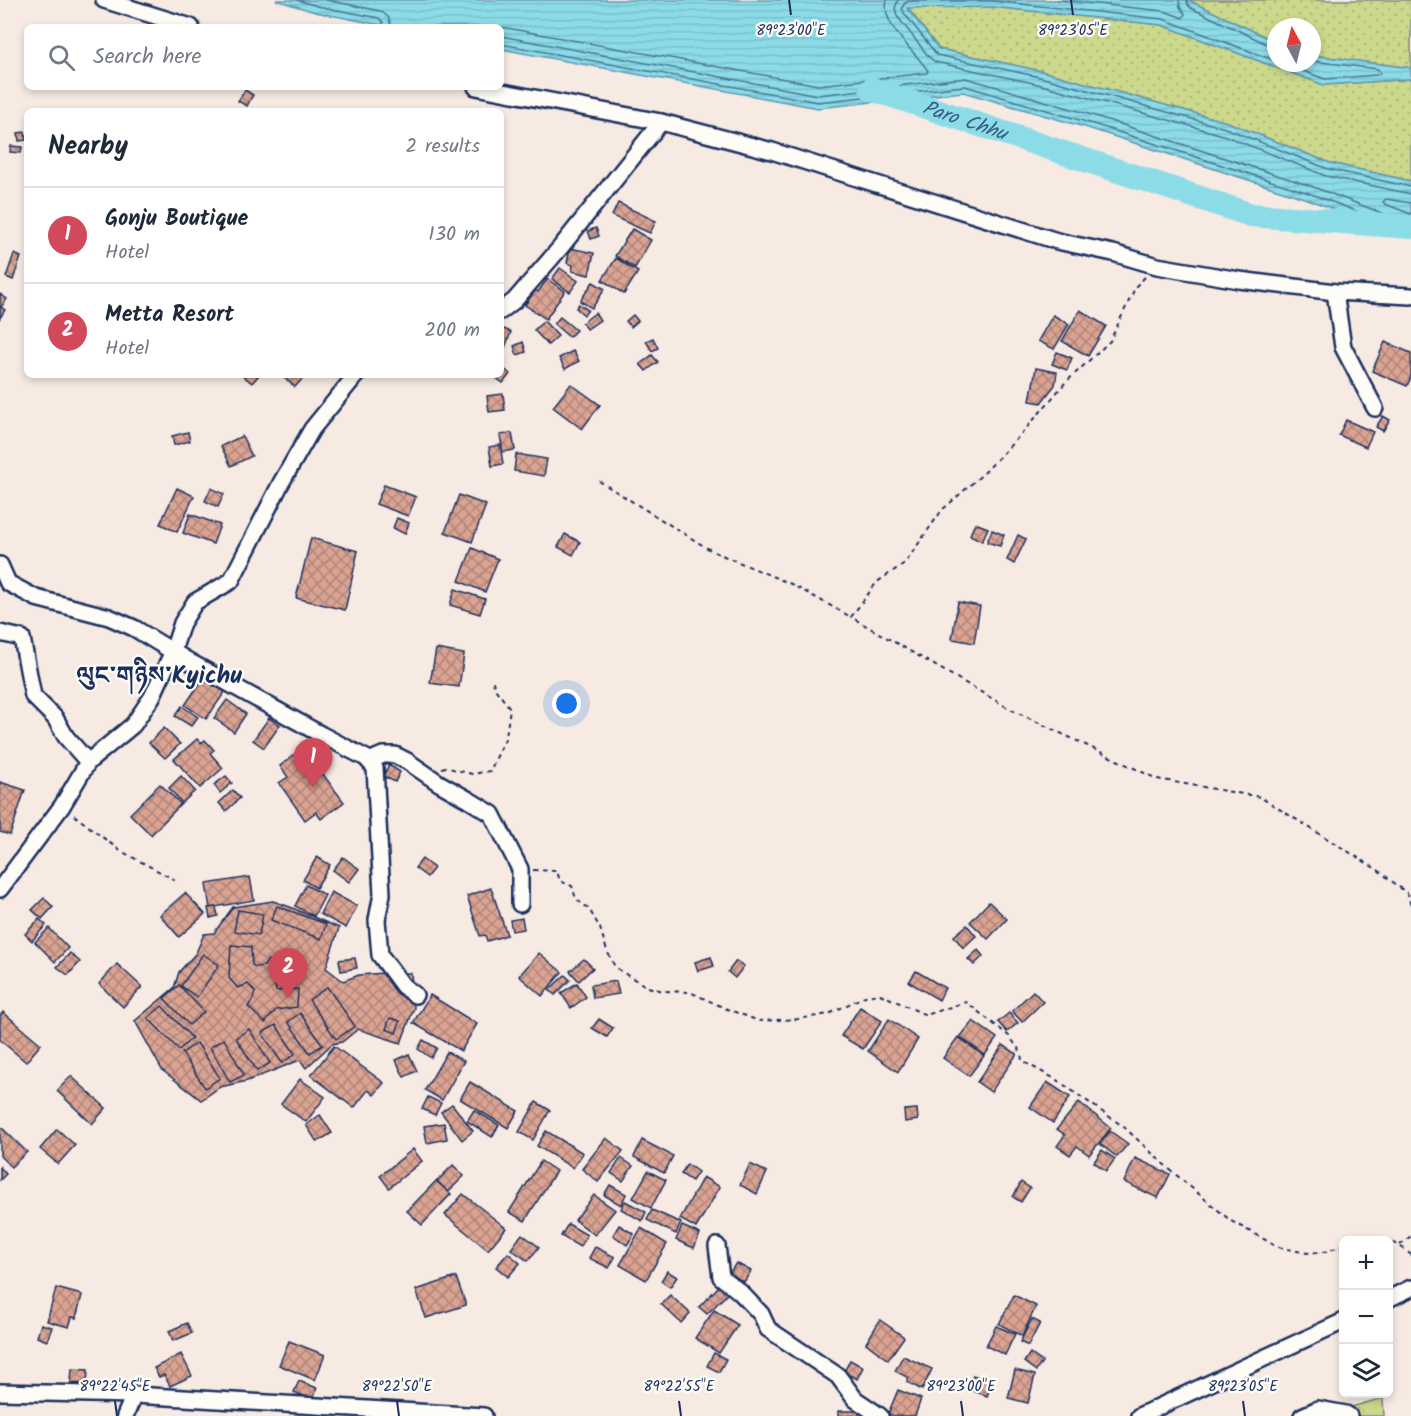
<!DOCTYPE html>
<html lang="en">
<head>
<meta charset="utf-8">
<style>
	:root { --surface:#fff; --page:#f6f6f7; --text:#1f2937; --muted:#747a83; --line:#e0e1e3; --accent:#d1495b }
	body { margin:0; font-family:Kalam,"Noto Serif Tibetan",sans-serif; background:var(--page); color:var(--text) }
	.controls { position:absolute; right:18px; bottom:18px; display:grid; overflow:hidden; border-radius:9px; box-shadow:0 3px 9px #0003 }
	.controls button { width:54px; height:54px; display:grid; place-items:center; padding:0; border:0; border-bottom:2px solid var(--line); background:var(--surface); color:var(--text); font:30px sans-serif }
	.compass { position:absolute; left:1267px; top:18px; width:54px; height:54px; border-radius:50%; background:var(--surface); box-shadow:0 3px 9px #0003; rotate:353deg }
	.you { position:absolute; left:567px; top:704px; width:21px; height:21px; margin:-15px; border:4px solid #fff; border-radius:50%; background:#1a73e8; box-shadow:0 0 0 9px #1a73e833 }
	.badge { display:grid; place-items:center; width:39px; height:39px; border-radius:50%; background:var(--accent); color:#fff; font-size:20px; font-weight:700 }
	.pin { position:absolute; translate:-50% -50px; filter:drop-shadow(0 2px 3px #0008) }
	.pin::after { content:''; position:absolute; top:32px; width:21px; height:18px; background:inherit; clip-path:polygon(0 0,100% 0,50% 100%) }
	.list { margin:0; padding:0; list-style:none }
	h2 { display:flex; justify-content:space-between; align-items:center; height:78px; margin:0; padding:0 24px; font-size:26px }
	h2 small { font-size:20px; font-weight:400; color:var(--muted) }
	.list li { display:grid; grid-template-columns:39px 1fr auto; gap:18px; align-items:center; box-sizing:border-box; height:96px; padding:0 24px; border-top:2px solid var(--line) }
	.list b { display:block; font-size:22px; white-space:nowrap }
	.list p { margin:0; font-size:20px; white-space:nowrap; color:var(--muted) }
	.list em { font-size:20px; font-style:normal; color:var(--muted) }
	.icon { flex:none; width:33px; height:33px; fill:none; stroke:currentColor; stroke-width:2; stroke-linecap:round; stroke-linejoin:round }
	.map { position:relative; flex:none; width:1411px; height:1416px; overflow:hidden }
	.search { position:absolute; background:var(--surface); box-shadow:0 3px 9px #0003; left:24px; top:24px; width:480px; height:66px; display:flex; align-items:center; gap:15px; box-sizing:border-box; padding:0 21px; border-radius:9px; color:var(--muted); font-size:22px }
	.panel { position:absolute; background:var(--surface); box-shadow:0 3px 9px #0003; left:24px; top:108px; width:480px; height:270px; border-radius:9px }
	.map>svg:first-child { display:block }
	.grass { fill:url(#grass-dots); stroke:#748474; stroke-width:1.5 }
	.forest { fill:url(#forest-crowns); stroke:#748474; stroke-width:1.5 }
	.water { fill:url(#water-rules); stroke:#5f97b1; stroke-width:1.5 }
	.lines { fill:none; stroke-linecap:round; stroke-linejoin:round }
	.shore { stroke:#487495; stroke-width:1.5 }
	.river { stroke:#8cdce8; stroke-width:24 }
	.building { fill:url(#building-cross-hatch); stroke:#1b2f5e; stroke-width:1.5 }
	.minor-casing { stroke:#1b2f5e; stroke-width:20 }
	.path { stroke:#1b2f5e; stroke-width:2; stroke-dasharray:4.5 4.5; stroke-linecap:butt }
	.minor { stroke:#fdfcf7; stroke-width:15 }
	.ticks { fill:none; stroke:#1b2f5e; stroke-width:2 }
	.labels { text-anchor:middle; stroke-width:4.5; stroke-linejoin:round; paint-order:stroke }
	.water-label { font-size:20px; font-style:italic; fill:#375a80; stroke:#fdfcf7 }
	.district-label { font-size:24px; font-weight:bold; fill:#1b2f5e; stroke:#fdfcf7 }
	.ticks-label { font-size:15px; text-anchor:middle; fill:#1b2f5e; stroke:#fdfcf7; stroke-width:4.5; stroke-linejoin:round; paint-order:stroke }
</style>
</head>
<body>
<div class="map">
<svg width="1411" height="1416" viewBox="0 0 1411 1416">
	<defs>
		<pattern id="grass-dots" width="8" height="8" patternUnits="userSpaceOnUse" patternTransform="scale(1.5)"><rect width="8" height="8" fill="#ccd88b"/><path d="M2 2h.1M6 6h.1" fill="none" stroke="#afba7a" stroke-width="1.8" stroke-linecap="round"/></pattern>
		<pattern id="forest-crowns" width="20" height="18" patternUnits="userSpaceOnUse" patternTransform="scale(1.5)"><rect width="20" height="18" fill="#ccd88b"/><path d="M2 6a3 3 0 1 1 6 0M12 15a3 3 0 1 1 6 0" fill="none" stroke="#afba7a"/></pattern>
		<pattern id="water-rules" width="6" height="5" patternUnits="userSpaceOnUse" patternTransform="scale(1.5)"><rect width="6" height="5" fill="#8cdce8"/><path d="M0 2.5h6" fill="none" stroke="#78bdc9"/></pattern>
		<pattern id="building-cross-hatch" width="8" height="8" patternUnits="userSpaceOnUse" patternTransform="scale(1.5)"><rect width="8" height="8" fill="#daa392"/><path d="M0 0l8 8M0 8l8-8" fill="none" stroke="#b0857a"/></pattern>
	</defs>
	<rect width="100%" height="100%" fill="#f6eae3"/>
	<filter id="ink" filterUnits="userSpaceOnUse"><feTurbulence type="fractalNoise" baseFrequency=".0167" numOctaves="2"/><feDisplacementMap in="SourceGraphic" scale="12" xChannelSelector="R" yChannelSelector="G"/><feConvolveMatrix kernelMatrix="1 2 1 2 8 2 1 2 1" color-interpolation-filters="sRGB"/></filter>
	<g filter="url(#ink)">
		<!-- grass -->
		<g class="grass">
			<polygon points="1188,0 1411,0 1411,68 1312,55 1312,27 1276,27 1276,42"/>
			<polygon points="907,7 993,7 1162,25 1324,85 1411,79 1411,181 1330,163 1227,122 1041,71 939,49"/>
		</g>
		<!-- forest -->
		<polygon class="forest" points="1383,1398 1384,1416 1320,1416"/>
		<!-- water -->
		<polygon class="water" points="276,0 1188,0 1276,42 1276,63 1312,63 1312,55 1411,68 1411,79 1324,85 1162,25 993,7 907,8 939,49 1041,71 1227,122 1330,163 1411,181 1411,238 1304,198 1088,128 963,92 818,108 501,49 501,27 391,27 315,12"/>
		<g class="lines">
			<!-- shore -->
			<g class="shore">
				<polyline points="297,0 317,6 379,18 383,22 383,27"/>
				<polyline points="326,0 381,11 389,18 391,27"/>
				<polyline points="898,0 895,8 897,16 929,57 935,62 1038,84 1223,135 1326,176 1411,194"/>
				<polyline points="1058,0 1164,11 1183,18 1185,14 1180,7 1179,0"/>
				<polyline points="1187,0 1188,5 1191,8 1271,46 1276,47"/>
				<path d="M501,27L818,85L927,73L928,71C916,51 880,26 887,0"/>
				<polyline points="501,36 818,95 966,78 1092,115 1308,185 1411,224"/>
				<polyline points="501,44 818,102 965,86 1090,123 1306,192 1411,232"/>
				<polyline points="1276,61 1163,19 993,1 909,1 905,3 902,8 904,13 937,55 1040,77 1225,128 1328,169 1411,187"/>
				<polyline points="1281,63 1325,79 1377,75 1380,73 1378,69 1312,61"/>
				<polyline points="1411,203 1386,199 1383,202 1385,204 1411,214"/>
			</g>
			<!-- river -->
			<path class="river" id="s1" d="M872,89L1251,215L1411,227"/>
		</g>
		<!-- building -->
		<g class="building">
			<polygon points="245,90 253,95 247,106 238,101"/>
			<polygon points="25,132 26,140 19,141 18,133"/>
			<polygon points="11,146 22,147 21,153 10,152"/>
			<polygon points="618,203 656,221 650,233 612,216"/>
			<polygon points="596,228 599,236 591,239 588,231"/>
			<polygon points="632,229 651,240 635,268 615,256"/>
			<polygon points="570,248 594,253 589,275 572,271 573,265 567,263"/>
			<polygon points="14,254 21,257 13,280 6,277"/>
			<polygon points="616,258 638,272 624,294 602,280"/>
			<polygon points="560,268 578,281 570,292 552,279"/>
			<polygon points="547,279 565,291 546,319 525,305 535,290 538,292"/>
			<polygon points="593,282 605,289 592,308 580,301"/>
			<polygon points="0,294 7,299 1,307 5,310 0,318"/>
			<polygon points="579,304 588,310 584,315 576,308"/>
			<polygon points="1080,310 1106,326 1088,356 1062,341"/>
			<polygon points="595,313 600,320 587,329 582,323"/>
			<polygon points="633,315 638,321 631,327 626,321"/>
			<polygon points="1053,315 1069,324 1054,349 1038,341"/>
			<polygon points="560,317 576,330 569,337 554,324"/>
			<polygon points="544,321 558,336 548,345 534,330"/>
			<polygon points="501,328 511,332 504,350 501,349"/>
			<polygon points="653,338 658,348 652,351 646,341"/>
			<polygon points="523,342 526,352 517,355 514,346"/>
			<polygon points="1385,342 1411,353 1411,377 1407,386 1372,371"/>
			<polygon points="573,351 579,361 565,369 559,358"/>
			<polygon points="1057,352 1072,358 1067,370 1052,364"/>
			<polygon points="652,355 658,362 646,371 640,364"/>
			<polygon points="501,366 510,374 503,383 492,375 501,375"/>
			<polygon points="1036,368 1057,372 1055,385 1041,403 1030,401"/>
			<polygon points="242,375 259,375 252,383"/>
			<polygon points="281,375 306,375 295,387"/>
			<polygon points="571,384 600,405 582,429 553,407"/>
			<polygon points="503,394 505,410 489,412 487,396"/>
			<polygon points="1383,416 1390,420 1383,431 1376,427"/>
			<polygon points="1346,420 1373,432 1366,447 1339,435"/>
			<polygon points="188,432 190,441 174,445 172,436"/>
			<polygon points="512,433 515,450 503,452 500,435"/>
			<polygon points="242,436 252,456 231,466 221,446"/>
			<polygon points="500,445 503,464 492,466 489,447"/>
			<polygon points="516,454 547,459 544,476 514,471"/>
			<polygon points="384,485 416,497 408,516 376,504"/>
			<polygon points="177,488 194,496 177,532 160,524"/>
			<polygon points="211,488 224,494 218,507 205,501"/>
			<polygon points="459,495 486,505 472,542 445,532"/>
			<polygon points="190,514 220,525 213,544 183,533"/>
			<polygon points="397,518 409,523 405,534 393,528"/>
			<polygon points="975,523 988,528 982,541 970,535"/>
			<polygon points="992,530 1004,535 1000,546 987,542"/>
			<polygon points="565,534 580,542 573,555 558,547"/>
			<polygon points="1018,535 1026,539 1014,564 1007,560"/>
			<polygon points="311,538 358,551 345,610 296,598"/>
			<polygon points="472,548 498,559 485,592 459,581"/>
			<polygon points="455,589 485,599 480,614 450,605"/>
			<polygon points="958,602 980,606 974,643 952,639"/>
			<polygon points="436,649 464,654 459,687 430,683"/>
			<polygon points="204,677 225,692 206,719 185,705"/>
			<polygon points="227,700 246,714 234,732 214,718"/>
			<polygon points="182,706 198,717 191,726 175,716"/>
			<polygon points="269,718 280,725 264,748 253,740"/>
			<polygon points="164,728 180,744 165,758 149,743"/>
			<polygon points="197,739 201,743 205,740 214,750 210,753 223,768 200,788 174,759"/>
			<polygon points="303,748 344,802 321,819 316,812 305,820 279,783 288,777 280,766"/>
			<polygon points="389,765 400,772 395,782 383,776"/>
			<polygon points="181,776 195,791 182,803 169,788"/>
			<polygon points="226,776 232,783 220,793 214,785"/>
			<polygon points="0,782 25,790 10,835 0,832"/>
			<polygon points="160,784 181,804 151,835 130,814"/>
			<polygon points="233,790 240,798 226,811 219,803"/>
			<polygon points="317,857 330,865 316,888 303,880"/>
			<polygon points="343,857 359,869 349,882 333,870"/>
			<polygon points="422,859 434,868 427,877 415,868"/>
			<polygon points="250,877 254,900 210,908 206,884"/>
			<polygon points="306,885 325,895 314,916 295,906"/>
			<polygon points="491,888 507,935 487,941 485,935 480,936 467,896"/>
			<polygon points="331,892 357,906 346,928 320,914"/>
			<polygon points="185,893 205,914 179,937 160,915"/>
			<polygon points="44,898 53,907 42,919 32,910"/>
			<polygon points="273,901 290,907 339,928 326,968 343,981 359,975 384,973 411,973 414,1008 401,1043 358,1029 342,1042 332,1044 306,1068 300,1060 247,1081 220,1087 201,1100 162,1070 135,1021 174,988 179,972 196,953 204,934 214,933 233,907"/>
			<polygon points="989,902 1007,919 988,939 970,922"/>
			<polygon points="277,906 326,924 321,939 271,920"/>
			<polygon points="216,907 218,916 210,918 208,908"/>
			<polygon points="238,910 263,914 259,935 234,931"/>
			<polygon points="522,918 524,929 512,931 510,920"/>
			<polygon points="39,919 46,925 32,941 25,934"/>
			<polygon points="967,925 976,936 963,948 954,936"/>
			<polygon points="49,928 68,948 55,962 35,942"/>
			<polygon points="231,945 251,947 252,965 256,967 264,966 268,960 280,972 274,976 276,991 298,989 297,1007 276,1010 265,1023 248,1007 253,999 255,992 248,984 238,988 229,978"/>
			<polygon points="978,950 983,956 974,965 968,959"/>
			<polygon points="70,953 80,962 68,975 57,967"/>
			<polygon points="539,953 562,972 542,996 519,976"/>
			<polygon points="203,954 219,965 197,997 181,986"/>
			<polygon points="711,957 714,966 698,971 695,962"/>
			<polygon points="355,958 357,968 341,971 339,960"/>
			<polygon points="584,959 593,968 579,981 570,971"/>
			<polygon points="736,961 744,966 735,978 728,972"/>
			<polygon points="117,964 142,987 123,1007 99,984"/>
			<polygon points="916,971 945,988 939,1000 909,982"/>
			<polygon points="565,975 570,980 555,995 549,990"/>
			<polygon points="616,981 619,994 593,998 591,985"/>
			<polygon points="577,983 586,997 571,1008 561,993"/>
			<polygon points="179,985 204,1012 189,1025 164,998"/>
			<polygon points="327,987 355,1026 336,1039 309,1000"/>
			<polygon points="1033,991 1043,1002 1022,1022 1012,1011"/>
			<polygon points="430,995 477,1024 461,1051 413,1023"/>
			<polygon points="162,1006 192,1038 179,1050 148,1018"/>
			<polygon points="860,1007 882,1021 863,1049 841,1036"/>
			<polygon points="3,1012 41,1044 26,1062 0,1040 0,1016"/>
			<polygon points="300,1013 323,1045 310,1053 288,1022"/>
			<polygon points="1009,1013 1018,1023 1007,1032 998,1022"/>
			<polygon points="390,1018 400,1021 396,1033 386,1029"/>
			<polygon points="599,1019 613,1028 607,1037 592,1028"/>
			<polygon points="889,1019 918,1039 898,1072 868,1051"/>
			<polygon points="973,1021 997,1038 985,1055 960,1037"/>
			<polygon points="276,1025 295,1054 282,1063 262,1033"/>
			<polygon points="249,1029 270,1063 257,1071 236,1038"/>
			<polygon points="958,1037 984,1056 969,1076 943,1058"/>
			<polygon points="224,1039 244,1075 230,1082 210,1047"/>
			<polygon points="423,1040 437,1048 431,1058 418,1049"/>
			<polygon points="197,1043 220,1078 205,1088 182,1053"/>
			<polygon points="1003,1045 1017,1054 991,1092 977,1082"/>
			<polygon points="334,1046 384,1083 374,1095 368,1090 354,1108 311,1075"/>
			<polygon points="447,1052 464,1061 442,1100 425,1090"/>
			<polygon points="409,1054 417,1071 404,1077 396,1060"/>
			<polygon points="71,1076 106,1108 92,1124 57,1091"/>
			<polygon points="300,1079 325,1097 306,1122 281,1104"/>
			<polygon points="470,1082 518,1111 508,1128 460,1099"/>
			<polygon points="1047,1082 1070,1097 1053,1123 1030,1107"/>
			<polygon points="428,1097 441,1103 435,1115 422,1109"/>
			<polygon points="536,1102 550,1110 533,1140 519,1132"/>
			<polygon points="1079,1102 1111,1128 1089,1155 1077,1146 1070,1155 1057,1146 1065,1135 1057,1129"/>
			<polygon points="452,1104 473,1131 462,1140 441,1112"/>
			<polygon points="917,1109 918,1120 905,1122 904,1110"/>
			<polygon points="474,1110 499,1125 492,1137 467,1121"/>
			<polygon points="320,1115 332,1133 317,1142 306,1125"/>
			<polygon points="444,1123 447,1139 427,1143 424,1126"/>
			<polygon points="0,1126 27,1152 11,1167 0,1156"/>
			<polygon points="57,1129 75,1145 58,1164 40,1149"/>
			<polygon points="546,1131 583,1153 573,1168 537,1146"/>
			<polygon points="1110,1131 1128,1144 1117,1157 1100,1144"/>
			<polygon points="606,1138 623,1151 598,1182 582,1169"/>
			<polygon points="642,1140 673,1156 664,1173 634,1157"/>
			<polygon points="413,1149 422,1161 389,1188 380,1176"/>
			<polygon points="1102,1150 1115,1159 1106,1171 1094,1162"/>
			<polygon points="621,1158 633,1166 623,1181 611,1173"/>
			<polygon points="1135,1158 1170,1174 1158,1198 1124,1182"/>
			<polygon points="541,1161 556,1171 525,1221 509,1212"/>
			<polygon points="687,1164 698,1172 692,1181 681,1174"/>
			<polygon points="750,1164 767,1172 757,1194 740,1185"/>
			<polygon points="453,1165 464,1176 448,1192 437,1181"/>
			<polygon points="0,1167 6,1174 0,1180"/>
			<polygon points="648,1171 666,1180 651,1208 633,1198"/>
			<polygon points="703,1177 720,1187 696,1228 680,1219"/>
			<polygon points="436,1181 451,1194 422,1225 407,1211"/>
			<polygon points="1021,1182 1030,1188 1021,1202 1013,1197"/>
			<polygon points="610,1185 626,1194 621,1205 604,1195"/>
			<polygon points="463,1194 506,1228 488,1250 445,1215"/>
			<polygon points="594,1195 615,1210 595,1235 575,1220"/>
			<polygon points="625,1201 646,1212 642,1221 621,1209"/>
			<polygon points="652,1210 681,1223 676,1234 647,1220"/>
			<polygon points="568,1224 587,1235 580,1247 561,1236"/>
			<polygon points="619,1225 634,1234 627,1245 613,1235"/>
			<polygon points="682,1226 700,1234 694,1248 676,1240"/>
			<polygon points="641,1228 667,1244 646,1280 620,1265"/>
			<polygon points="522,1234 539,1247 528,1261 511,1249"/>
			<polygon points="595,1247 615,1257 609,1268 589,1258"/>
			<polygon points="508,1253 520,1263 508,1277 496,1267"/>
			<polygon points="736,1263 751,1271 744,1282 729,1274"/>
			<polygon points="667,1271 677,1277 670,1287 661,1281"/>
			<polygon points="456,1277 466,1305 426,1318 416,1290"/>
			<polygon points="720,1285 728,1293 707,1314 699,1307"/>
			<polygon points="56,1288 82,1295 76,1318 72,1317 69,1327 47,1321"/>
			<polygon points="670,1295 690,1313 681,1323 661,1304"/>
			<polygon points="1014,1295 1036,1306 1022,1336 999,1324"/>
			<polygon points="714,1310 738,1325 719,1353 695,1338"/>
			<polygon points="1032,1319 1040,1323 1028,1346 1020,1342"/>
			<polygon points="880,1320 904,1337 888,1360 866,1343"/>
			<polygon points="187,1323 192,1333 173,1341 169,1331"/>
			<polygon points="41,1324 52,1327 47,1341 37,1337"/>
			<polygon points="996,1326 1015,1334 1005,1355 986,1346"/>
			<polygon points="289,1341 325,1355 315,1380 279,1365"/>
			<polygon points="714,1353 726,1359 719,1372 707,1366"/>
			<polygon points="1030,1353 1042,1362 1036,1371 1024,1362"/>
			<polygon points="181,1354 192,1376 170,1386 164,1375 159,1377 154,1368"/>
			<polygon points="903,1356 932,1369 922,1390 907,1382 909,1378 895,1371"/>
			<polygon points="850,1360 863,1367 857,1379 844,1372"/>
			<polygon points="72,1369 88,1370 87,1384 71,1383"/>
			<polygon points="1015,1370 1035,1375 1028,1403 1008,1398"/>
			<polygon points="973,1375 992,1383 987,1396 968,1389"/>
			<polygon points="299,1381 317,1388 313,1400 294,1392"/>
			<polygon points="898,1390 921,1399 915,1416 894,1416 888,1414"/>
			<rect x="838" y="1411" width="21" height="5"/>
		</g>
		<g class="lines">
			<defs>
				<g id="minor">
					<polyline points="104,0 191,27"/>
					<polyline points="476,87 661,122 772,151 1057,241 1113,253 1157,266 1239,280 1335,292 1411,296"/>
					<polyline points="1335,292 1343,347 1375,408"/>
					<polyline points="501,311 515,300 560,248 661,122"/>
					<polyline points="0,565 8,583 36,598 109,617 134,628 190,662 322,735 366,758 375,768 382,894 377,920 380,955 403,986 415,995"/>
					<polyline points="0,633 22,638 33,696 55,718 66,737 88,762"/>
					<polyline points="369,761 383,755 395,755 407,761 439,783 469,800 492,814 520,869 520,904"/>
					<polyline points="0,889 62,806 88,762 133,725 152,697 173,651 182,623 195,602 231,581 281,483 312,429 356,375"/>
					<polyline points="717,1246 721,1277 740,1292 761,1314 768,1329 838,1376 855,1399 880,1416"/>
					<polyline points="1388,1299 1411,1288"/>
					<polyline points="0,1392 134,1395 484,1416"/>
					<polyline points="125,1416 134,1395"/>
					<polyline points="1139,1416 1344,1321"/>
					<polyline points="1302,1416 1318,1409 1346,1414 1349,1416"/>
				</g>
			</defs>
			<!-- minor casing -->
			<use href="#minor" class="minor-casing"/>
			<!-- path -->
			<g class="path">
				<polyline points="1145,277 1136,286 1110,341 1065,383 1025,430 985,472 942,510 905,563 877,582 851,617 1010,709 1157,779 1260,797 1378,870 1408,894 1411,907"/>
				<polyline points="599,481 712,551 791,584 851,617"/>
				<polyline points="442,768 445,767 472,774 490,771 506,737 510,708 495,689 492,678"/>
				<polyline points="74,815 119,850 175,880"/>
				<polyline points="533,870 557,871 560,881 572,886 576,899 589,909 600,928 607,951 615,967 627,975 648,987 663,991 690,992 727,1009 759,1021 798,1019 829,1014 865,996 880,994 926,1015 966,1002 1009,1036 1021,1052 1022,1061 1057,1080 1124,1127 1168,1168 1231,1221 1278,1247 1307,1253 1325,1252 1344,1245"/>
				<path d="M1358,1240C1379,1234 1396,1241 1411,1255"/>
				<polyline points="1400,1245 1411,1236"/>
			</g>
			<!-- minor -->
			<use href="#minor" class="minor"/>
		</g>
	</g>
	<!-- ticks -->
	<path class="ticks" d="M789,0L791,15M1071,0L1073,15M115,1401L117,1416M397,1401L399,1416M679,1401L681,1416M961,1401L963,1416M1243,1401L1245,1416"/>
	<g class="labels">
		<!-- water labels -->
		<g class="water-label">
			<text dy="7" stroke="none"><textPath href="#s1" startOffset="98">Paro Chhu</textPath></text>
		</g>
		<!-- district labels -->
		<g class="district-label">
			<text x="159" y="683">ལུང་གཉིས་Kyichu</text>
		</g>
	</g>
	<g class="ticks-label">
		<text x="791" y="35">89°23'00"E</text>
		<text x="1073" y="35">89°23'05"E</text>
		<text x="115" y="1391">89°22'45"E</text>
		<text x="397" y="1391">89°22'50"E</text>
		<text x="679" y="1391">89°22'55"E</text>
		<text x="961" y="1391">89°23'00"E</text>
		<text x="1243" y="1391">89°23'05"E</text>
	</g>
</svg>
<div class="controls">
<button>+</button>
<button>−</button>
<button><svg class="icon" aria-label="layers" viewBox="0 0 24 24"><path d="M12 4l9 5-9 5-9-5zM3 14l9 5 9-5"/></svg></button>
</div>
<svg class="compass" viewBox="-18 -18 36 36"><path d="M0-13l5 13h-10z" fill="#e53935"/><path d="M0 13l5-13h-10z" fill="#747a83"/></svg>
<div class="you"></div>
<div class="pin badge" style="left:313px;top:788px">1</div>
<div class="pin badge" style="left:288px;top:998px">2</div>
<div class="search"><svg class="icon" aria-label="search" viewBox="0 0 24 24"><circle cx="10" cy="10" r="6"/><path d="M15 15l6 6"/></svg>Search here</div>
<section class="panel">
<h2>Nearby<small>2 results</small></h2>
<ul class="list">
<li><span class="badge">1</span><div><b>Gonju Boutique</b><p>Hotel</p></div><em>130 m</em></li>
<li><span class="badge">2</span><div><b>Metta Resort</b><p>Hotel</p></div><em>200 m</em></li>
</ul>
</section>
</div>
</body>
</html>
